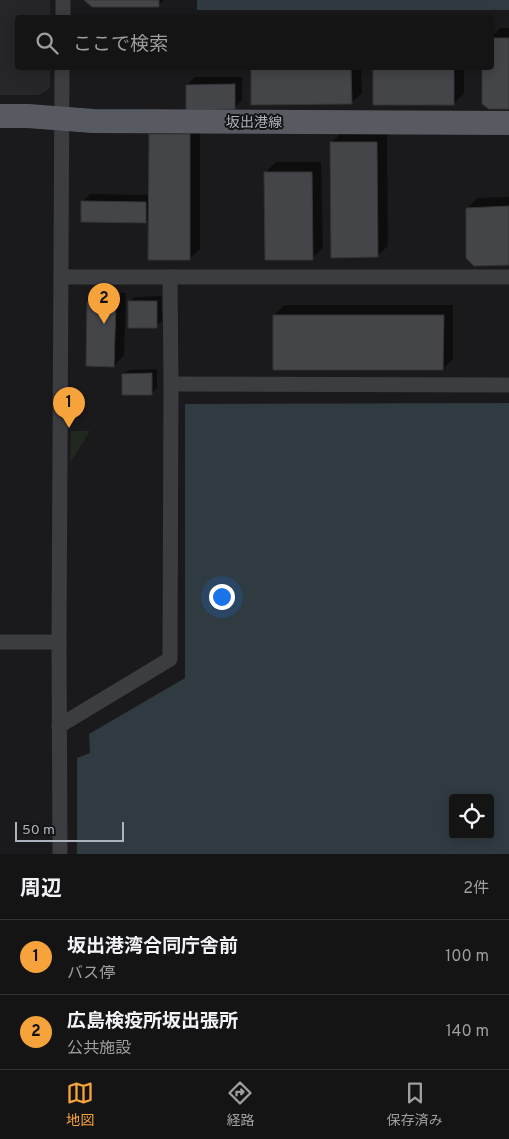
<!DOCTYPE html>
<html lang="ja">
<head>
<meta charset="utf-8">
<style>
	:root { --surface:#141415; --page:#1d1d1e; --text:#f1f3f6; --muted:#9d9ea0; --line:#333334; --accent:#f5a33a }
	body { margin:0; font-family:Overpass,"Noto Sans JP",sans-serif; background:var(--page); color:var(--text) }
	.controls { position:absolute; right:15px; bottom:15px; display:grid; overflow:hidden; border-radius:5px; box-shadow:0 2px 12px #0003 }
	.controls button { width:45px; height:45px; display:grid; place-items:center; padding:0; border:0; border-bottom:1px solid var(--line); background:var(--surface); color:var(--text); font:25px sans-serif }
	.scale { position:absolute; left:15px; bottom:12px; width:109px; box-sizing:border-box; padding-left:5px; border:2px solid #acb3bc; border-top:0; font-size:14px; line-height:18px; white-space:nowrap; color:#acb3bc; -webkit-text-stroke:4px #151517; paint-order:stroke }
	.you { position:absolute; left:221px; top:596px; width:18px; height:18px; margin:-12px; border:4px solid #fff; border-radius:50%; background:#1a73e8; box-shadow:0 0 0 8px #1a73e833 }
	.badge { display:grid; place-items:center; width:32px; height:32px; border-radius:50%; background:var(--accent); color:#111; font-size:16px; font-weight:700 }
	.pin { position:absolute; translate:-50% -41px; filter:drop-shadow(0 1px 2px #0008) }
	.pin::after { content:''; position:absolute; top:26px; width:18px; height:15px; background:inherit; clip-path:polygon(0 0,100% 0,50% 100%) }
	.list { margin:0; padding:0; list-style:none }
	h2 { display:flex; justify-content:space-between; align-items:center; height:65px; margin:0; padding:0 20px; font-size:21px }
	h2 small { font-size:16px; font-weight:400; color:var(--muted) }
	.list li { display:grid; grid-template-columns:32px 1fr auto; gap:15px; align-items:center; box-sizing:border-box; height:75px; padding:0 20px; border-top:1px solid var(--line) }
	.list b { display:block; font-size:19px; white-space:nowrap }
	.list p { margin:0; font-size:16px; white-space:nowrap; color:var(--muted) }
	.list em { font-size:16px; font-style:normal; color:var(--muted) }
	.icon { flex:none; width:28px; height:28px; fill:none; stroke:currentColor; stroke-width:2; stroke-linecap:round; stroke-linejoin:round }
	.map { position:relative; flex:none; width:509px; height:854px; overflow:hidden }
	.search { position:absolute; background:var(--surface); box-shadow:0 2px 12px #0003; left:15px; right:15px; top:15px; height:55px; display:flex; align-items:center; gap:12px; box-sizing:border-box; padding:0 18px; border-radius:5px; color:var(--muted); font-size:19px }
	.sheet { height:215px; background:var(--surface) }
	nav { display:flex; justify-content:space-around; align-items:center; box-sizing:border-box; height:70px; border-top:1px solid var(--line); background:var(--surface); font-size:14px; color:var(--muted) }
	nav a { display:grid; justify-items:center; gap:2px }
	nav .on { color:var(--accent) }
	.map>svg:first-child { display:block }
	.built { fill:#262629 }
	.green { fill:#202820 }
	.water { fill:#2f3b41; fill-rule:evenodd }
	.shadow { fill:#0007 }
	.building { fill:#444549; stroke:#343438 }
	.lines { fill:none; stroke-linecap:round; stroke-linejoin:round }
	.street { stroke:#3b3d41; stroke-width:15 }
	.primary { stroke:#575a61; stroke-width:24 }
	.labels { text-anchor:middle; stroke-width:4; stroke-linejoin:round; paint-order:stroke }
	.street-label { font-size:14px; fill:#acb3bc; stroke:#151517 }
</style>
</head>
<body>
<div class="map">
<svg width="509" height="854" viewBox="0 0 509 854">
	<rect width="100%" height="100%" fill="#1a1a1c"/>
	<!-- built -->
	<polygon class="built" points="0,0 50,0 50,17 18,18 18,68 50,68 50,88 39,95 0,95"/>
	<!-- green -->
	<polygon class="green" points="71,431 90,431 70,463"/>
	<!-- water -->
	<g class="water">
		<rect x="197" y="0" width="312" height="10"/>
		<path d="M509,403V854H77V758L90,753L89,734L185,678V404ZM453,798H490V835H453Z"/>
	</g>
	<!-- shadow -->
	<g class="shadow">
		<polygon points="85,0 164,0 158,6"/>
		<polygon points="500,28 509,28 509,108 484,103 483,68 492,68 492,37"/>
		<polygon points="252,68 361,68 362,93 351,103 252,104"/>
		<polygon points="375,68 464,68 464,94 453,104 375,104"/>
		<polygon points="195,77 242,77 242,100 234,108 187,85"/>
		<polygon points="160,124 200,124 200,249 189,259 150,218 146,222 82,202 90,194 150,195 150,134"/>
		<polygon points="342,132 387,132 388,246 377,256 331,143"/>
		<polygon points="276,162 321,162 323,248 312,258 265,173"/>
		<polygon points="509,197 509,264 467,208 477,198"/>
		<polygon points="99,292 126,293 124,355 114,366 89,302"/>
		<polygon points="161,296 162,321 156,326 129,302 135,297"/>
		<polygon points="284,305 453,305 453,359 443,369 274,315"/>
		<polygon points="157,369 157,388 152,393 123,375 128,370"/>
	</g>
	<!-- building -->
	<g class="building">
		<polygon points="84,0 159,0 159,7 92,7"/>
		<polygon points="492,38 509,38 509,109 489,109 482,104 482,68 492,68"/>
		<polygon points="251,68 351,68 352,104 251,105"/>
		<rect x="373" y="68" width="81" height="37"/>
		<polygon points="235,84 235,109 186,110 186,85"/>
		<polygon points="149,134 190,134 190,260 148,260"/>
		<polygon points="330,142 377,142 378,257 331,258"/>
		<polygon points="264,172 312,172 313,260 265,260"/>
		<polygon points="81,201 146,202 146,223 81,222"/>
		<polygon points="509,206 509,265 474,266 466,258 466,208"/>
		<rect x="128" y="301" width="29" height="27"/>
		<polygon points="87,302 116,302 114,367 86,366"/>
		<polygon points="273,315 444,315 443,370 273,370"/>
		<polygon points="152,373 152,395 122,395 122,374"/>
	</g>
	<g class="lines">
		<!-- street -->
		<g class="street">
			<polyline points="63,18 63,0"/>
			<polyline points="62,277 509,277"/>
			<polyline points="171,384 509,385"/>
			<polyline points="0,642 59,642"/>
			<polyline points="59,726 170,659 171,384 170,277"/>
			<polyline points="60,854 59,642 62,68"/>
		</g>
		<!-- primary -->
		<polyline class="primary" points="0,116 28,116 93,121 509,123"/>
	</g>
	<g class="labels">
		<!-- street labels -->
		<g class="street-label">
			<text x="254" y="127">坂出港線</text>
		</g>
	</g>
</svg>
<div class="controls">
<button><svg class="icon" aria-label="locate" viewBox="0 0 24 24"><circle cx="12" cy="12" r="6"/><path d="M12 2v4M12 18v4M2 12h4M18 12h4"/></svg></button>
</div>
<div class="scale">50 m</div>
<div class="you"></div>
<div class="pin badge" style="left:69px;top:428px">1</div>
<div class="pin badge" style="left:104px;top:324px">2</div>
<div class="search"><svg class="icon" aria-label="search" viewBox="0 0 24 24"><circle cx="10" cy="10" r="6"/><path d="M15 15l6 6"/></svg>ここで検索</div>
</div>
<section class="sheet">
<h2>周辺<small>2件</small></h2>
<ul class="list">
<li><span class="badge">1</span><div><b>坂出港湾合同庁舎前</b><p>バス停</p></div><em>100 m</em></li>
<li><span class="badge">2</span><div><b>広島検疫所坂出張所</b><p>公共施設</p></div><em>140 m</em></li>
</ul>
</section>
<nav>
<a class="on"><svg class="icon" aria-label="map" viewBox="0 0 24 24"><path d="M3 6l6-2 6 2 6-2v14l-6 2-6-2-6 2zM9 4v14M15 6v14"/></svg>地図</a>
<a><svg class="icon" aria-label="directions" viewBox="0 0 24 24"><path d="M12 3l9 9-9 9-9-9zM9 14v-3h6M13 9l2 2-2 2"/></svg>経路</a>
<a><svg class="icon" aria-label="saved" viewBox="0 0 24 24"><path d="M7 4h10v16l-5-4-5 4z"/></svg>保存済み</a>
</nav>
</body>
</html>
